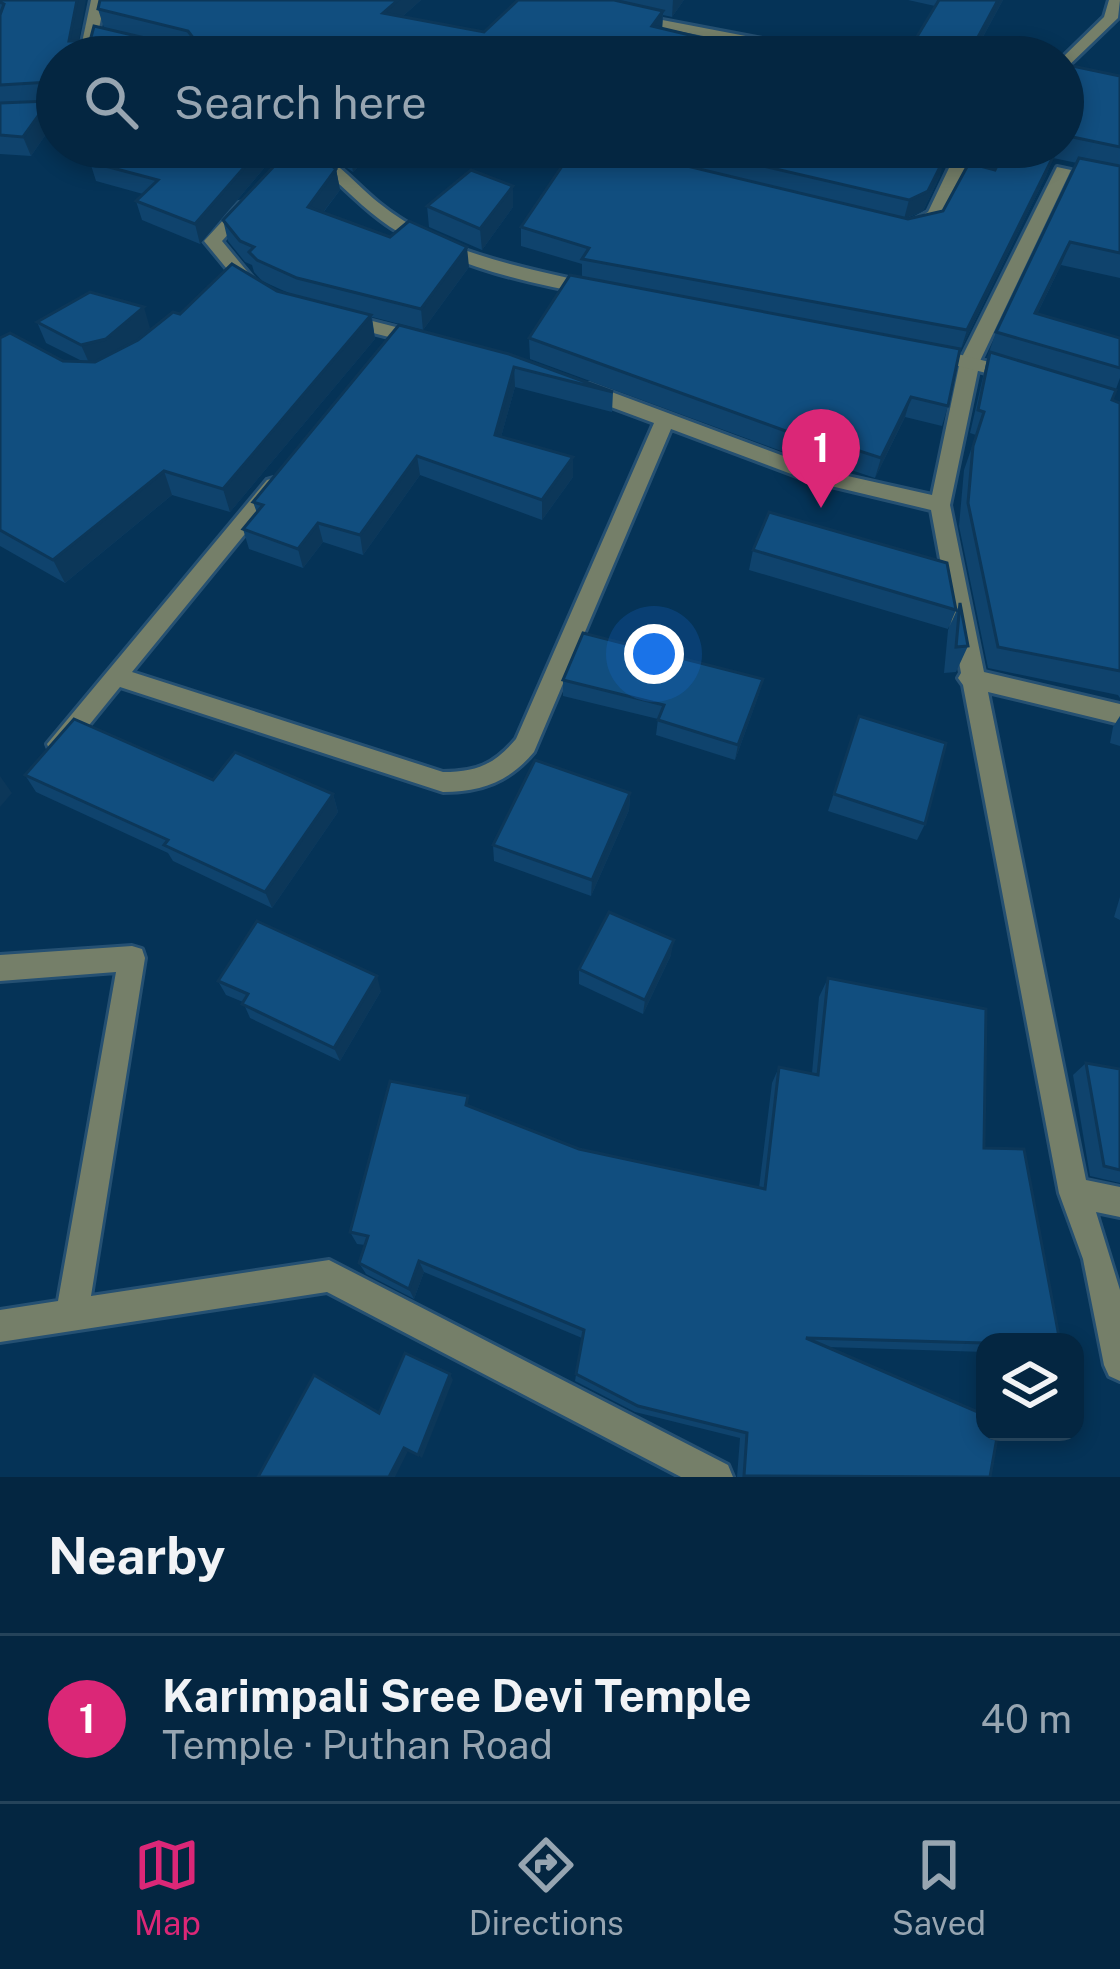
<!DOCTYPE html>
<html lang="en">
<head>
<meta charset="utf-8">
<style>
	:root { --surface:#042641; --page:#12324c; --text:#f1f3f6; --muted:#97a5b1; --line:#25435a; --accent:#db2777 }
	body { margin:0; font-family:"Public Sans",sans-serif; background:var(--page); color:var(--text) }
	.controls { position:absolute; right:36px; bottom:36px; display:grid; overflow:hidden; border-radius:24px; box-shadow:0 6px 18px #0003 }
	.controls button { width:108px; height:108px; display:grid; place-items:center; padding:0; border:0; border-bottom:3px solid var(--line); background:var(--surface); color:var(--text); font:60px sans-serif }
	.you { position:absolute; left:654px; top:654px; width:42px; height:42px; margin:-30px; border:9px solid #fff; border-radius:50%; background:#1a73e8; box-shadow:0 0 0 18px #1a73e833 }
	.badge { display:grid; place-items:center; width:78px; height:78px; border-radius:50%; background:var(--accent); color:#fff; font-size:39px; font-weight:700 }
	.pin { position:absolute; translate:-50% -99px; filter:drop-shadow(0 3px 6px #0008) }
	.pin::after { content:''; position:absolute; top:63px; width:42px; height:36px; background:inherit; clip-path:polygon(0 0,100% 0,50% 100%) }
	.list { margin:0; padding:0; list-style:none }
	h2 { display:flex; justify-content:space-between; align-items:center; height:156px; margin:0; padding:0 48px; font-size:51px }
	h2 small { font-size:39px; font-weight:400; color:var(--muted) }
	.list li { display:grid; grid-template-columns:78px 1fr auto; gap:36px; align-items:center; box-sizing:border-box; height:168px; padding:0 48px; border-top:3px solid var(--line) }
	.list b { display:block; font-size:45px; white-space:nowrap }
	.list p { margin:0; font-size:39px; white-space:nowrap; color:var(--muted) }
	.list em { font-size:39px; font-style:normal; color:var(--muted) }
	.icon { flex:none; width:66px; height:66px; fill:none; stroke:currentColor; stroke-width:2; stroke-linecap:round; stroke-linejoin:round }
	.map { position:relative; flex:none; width:1120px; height:1477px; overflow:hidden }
	.search { position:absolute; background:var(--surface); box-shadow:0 6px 18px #0003; left:36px; right:36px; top:36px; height:132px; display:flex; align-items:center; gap:30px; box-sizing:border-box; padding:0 42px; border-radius:66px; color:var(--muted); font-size:45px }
	.sheet { height:324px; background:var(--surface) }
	nav { display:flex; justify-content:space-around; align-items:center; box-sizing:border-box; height:168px; border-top:3px solid var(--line); background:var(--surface); font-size:33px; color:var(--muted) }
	nav a { display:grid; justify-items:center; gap:6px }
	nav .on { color:var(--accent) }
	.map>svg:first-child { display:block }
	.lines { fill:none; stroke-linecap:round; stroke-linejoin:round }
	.minor-casing { stroke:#255072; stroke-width:6 }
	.tertiary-casing { stroke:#255072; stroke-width:6 }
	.minor { fill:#757f69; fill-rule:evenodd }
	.tertiary { fill:#757f69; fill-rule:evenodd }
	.wall { fill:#0f436d }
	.shaded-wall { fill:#0c3759 }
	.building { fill:#114e7f; stroke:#0c3759; stroke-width:3 }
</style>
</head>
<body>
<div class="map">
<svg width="1120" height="1477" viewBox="0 0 1120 1477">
	<rect width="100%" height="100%" fill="#053357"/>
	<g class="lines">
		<defs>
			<g id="minor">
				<polygon points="1109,0 1120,0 1118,18 1063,71 1063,57 1104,17"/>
				<polygon points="631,14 835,53 842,57 812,57 626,21 624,18"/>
				<polygon points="549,147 578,147 608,157 600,162"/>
				<path d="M959,147H980L1038,162L1030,167L971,155C958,184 947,232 908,231V223L928,212Z"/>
				<path d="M1057,167L1071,170L980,361L950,505L984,672L1120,704V724L988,692L1086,1180L1120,1187V1217L1096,1212L1120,1290V1381L1109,1376L1104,1365L1083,1259L1059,1193L963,685L958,678L961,673L931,510L810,481L671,429L534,752C509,782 481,792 443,792L120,687L68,751H50L47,744L267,480L274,478L284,485L281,490L132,672L443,772C476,772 494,765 516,739L654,423L576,394V384H590L821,470L932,495L960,361Z"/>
				<polygon points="245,202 253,207 222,241 261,288 252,294 246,292 204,241 239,203"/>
				<polygon points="341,313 431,336 433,340 424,346 334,323 334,315"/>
				<polygon points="132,946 142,949 145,958 91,1296 329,1260 728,1465 733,1477 681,1477 327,1292 0,1342 0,1310 58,1301 116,972 0,981 0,955"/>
			</g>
			<g id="tertiary">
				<polygon points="91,0 105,0 93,57 79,57"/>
				<path d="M288,147C329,147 349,179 379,203C445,256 525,267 603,286L606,290L597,296C529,283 460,268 400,233C372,217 351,194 327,173C315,163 300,156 288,147Z"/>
				<polygon points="926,346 1021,370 1024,374 1014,380 919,356 919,348"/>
			</g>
		</defs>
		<!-- minor casing -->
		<use href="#minor" class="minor-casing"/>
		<!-- tertiary casing -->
		<use href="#tertiary" class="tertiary-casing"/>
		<!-- minor -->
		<use href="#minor" class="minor"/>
		<!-- tertiary -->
		<use href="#tertiary" class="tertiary"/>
	</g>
	<!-- wall -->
	<g class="wall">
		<polygon points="0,0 79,41 90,41 104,28 98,9 100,0 421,0 403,16 484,32 518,0 684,0 672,17 663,15 662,29 719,42 717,57 57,57 57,102 49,102 55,121 31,156 0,154"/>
		<polygon points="908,0 1003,0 972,57 911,57 915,40 935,6"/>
		<polygon points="1063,64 1120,76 1120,278 1061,265 1037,314 1120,338 1120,378 1112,400 1120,403 1120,698 1118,695 988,668 959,526 964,470 976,435 970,433 988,355 996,332 1077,163 1053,158 1046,176 961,349 948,406 942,426 905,417 875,478 824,461 822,466 530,359 529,338 582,277 582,264 521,246 521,227 575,147 913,147 940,176 923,211 905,219 908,219 943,211 995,170 1042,156 1014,150 1015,147 1063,147"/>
		<polygon points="282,147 200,244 142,220 136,201 143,194 96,181 90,162"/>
		<polygon points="316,147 379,147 353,172"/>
		<polygon points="336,169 340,190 323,213 469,267 423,330 372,317 375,339 230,512 172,495 65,583 0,546 0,338 63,361 82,361 46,343 37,322 150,328 134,343 180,314 277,291 293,295 262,281 254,272 252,265 245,262 228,241 223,220"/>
		<polygon points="513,186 513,207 482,250 429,227 427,206"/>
		<polygon points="399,325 613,392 612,412 515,387 501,437 573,457 573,477 542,520 420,475 363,555 323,542 303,568 249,549 243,529 257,513 253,502"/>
		<polygon points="753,550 956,610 948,629 749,570"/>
		<polygon points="960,603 968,646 956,672 944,673 948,630"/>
		<polygon points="763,679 759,694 735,760 656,735 658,719 563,696 563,680"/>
		<polygon points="859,716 925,824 917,840 828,811"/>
		<polygon points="1120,716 1120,746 1110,743 1113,727"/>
		<polygon points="25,775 213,780 333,794 338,812 272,908 173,861 168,853 36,792"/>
		<polygon points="630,793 629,810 591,896 494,861 493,845"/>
		<polygon points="1120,897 1120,920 1114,917"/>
		<polygon points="671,955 643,1014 579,984 579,969"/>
		<polygon points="828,978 984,1148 985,1352 827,1347 990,1477 737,1477 740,1438 635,1412 575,1381 582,1338 424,1272 414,1299 366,1274 359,1263 365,1245 357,1244 350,1232 470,1107 579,1149 759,1188 772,1083 779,1067 812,1073 819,997"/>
		<polygon points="218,981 381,991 340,1061 250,1018 243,1002 226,995"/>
		<polygon points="1086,1063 1120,1069 1120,1183 1090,1176 1073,1075"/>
	</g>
	<!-- shaded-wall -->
	<g class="shaded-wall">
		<polygon points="77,0 86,0 76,57 69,41"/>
		<polygon points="398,0 421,0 385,32 383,13"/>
		<polygon points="673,0 684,0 672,17"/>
		<polygon points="998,0 1003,0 972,57 969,57"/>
		<polygon points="663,11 662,30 652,26"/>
		<polygon points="533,39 533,57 515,57"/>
		<polygon points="719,42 717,57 707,57"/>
		<polygon points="49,101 55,121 31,156 23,137"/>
		<polygon points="262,147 282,147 200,244 195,224"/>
		<polygon points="356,147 379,147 353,172 350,153"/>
		<polygon points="945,157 940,176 923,211 904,219 909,200"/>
		<polygon points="1053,157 1046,176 961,349 967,330"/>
		<polygon points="336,169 340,190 311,228 308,207"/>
		<polygon points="513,186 513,207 482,250 480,229"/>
		<polygon points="1070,242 1061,265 1026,336 1035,313"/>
		<polygon points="467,247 469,267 423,330 421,309"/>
		<polygon points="144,307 150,328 114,360 90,365 81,345"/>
		<polygon points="371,315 375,339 230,512 223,489"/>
		<polygon points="514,367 515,387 496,455 495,435"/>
		<polygon points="911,397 905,417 875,478 881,458"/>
		<polygon points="417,456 420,475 363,555 360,535"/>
		<polygon points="573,457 573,477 542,520 542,500"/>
		<polygon points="164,471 172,495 65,583 53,560"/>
		<polygon points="318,523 323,542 303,568 298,549"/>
		<polygon points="763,679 759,694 735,760 738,745"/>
		<polygon points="0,776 12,793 0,807"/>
		<polygon points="630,793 629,810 591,896 592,880"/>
		<polygon points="333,794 338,812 272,908 265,892"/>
		<polygon points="674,940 671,955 643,1014 645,1000"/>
		<polygon points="377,976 381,991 340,1061 334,1048"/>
		<polygon points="419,1261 424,1272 414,1299 409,1289"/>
		<polygon points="450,1374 453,1380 422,1458 418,1455"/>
		<polygon points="404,1448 408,1451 395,1477 389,1477"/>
	</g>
	<!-- building -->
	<g class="building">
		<polygon points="0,0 77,0 69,41 90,41 94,26 162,42 194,39 188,31 98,9 100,0 398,0 383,13 484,32 518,0 614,0 663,11 652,26 719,42 707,57 602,57 533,39 515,57 92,57 82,55 80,57 57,57 57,89 55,92 50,82 0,85 0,15 4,4 0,2"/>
		<polygon points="939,0 998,0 970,52 915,40"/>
		<polygon points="1063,64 1120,76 1120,147 1063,135"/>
		<polygon points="49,101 23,137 0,135 0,103"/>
		<polygon points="107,147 262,147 195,224 136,201 158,180 90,162"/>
		<polygon points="292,147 308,147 336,169 308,207 390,237 409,221 467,247 421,309 297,278 257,260 249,252 254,247 240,241 223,220"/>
		<polygon points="575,147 608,147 908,219 943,211 969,163 995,170 1004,151 1053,157 967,330 582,259 589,248 521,227"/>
		<polygon points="681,147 908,147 945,157 928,191 909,200"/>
		<polygon points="1079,158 1120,166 1120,253 1070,242 1035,313 1120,338 1120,368 996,332"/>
		<polygon points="471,170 513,186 480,229 427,206"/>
		<polygon points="232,264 277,291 371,315 223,489 164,471 53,560 0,530 0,338 10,333 63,361 95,362 138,340 173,312 180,314"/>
		<polygon points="570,275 960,349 948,406 911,397 881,458 829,441 827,446 529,338"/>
		<polygon points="90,292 144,307 106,339 81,345 37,322"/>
		<polygon points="399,325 509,354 613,392 514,367 495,435 573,457 542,500 417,456 360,535 318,523 298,549 243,529 263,505 253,502"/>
		<polygon points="990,352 1116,390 1112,400 1120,403 1120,671 998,647 968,503 973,446 984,412 978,410"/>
		<polygon points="769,512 947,563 956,610 753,550"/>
		<polygon points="960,603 968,646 956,647"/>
		<polygon points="583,633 763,679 738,745 658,720 664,705 563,680"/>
		<polygon points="859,716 946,743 925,824 834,794"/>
		<polygon points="74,719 213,780 235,752 333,794 265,892 164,845 168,840 25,775"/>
		<polygon points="535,760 630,793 592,880 493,845"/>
		<polygon points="609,912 674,940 645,1000 579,969"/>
		<polygon points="257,921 377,976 334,1048 242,1004 248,994 218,981"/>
		<polygon points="828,978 986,1009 984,1148 1024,1149 1060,1342 985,1343 806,1338 985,1415 985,1432 998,1432 990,1477 744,1476 747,1433 638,1406 576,1374 584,1330 419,1261 409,1289 359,1263 368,1236 350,1232 390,1081 468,1096 466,1105 579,1149 765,1189 779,1067 818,1075"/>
		<polygon points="1086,1063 1120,1069 1120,1170 1104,1166"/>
		<polygon points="405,1353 450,1374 418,1455 404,1448 389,1477 258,1477 314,1375 379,1413"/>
	</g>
</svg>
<div class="controls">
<button><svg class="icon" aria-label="layers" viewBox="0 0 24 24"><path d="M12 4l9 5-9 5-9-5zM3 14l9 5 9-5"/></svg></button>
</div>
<div class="you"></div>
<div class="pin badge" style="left:821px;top:508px">1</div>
<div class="search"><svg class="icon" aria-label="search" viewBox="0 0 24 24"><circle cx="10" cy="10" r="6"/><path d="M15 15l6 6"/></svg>Search here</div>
</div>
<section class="sheet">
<h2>Nearby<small></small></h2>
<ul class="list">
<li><span class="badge">1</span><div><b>Karimpali Sree Devi Temple</b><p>Temple · Puthan Road</p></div><em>40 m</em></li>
</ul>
</section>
<nav>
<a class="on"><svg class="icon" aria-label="map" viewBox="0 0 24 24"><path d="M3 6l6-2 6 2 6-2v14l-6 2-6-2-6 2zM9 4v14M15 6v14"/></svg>Map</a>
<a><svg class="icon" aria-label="directions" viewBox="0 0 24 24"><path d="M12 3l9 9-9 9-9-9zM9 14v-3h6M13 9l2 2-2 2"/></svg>Directions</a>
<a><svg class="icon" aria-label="saved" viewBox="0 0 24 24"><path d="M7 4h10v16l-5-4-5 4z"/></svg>Saved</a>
</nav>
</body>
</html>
